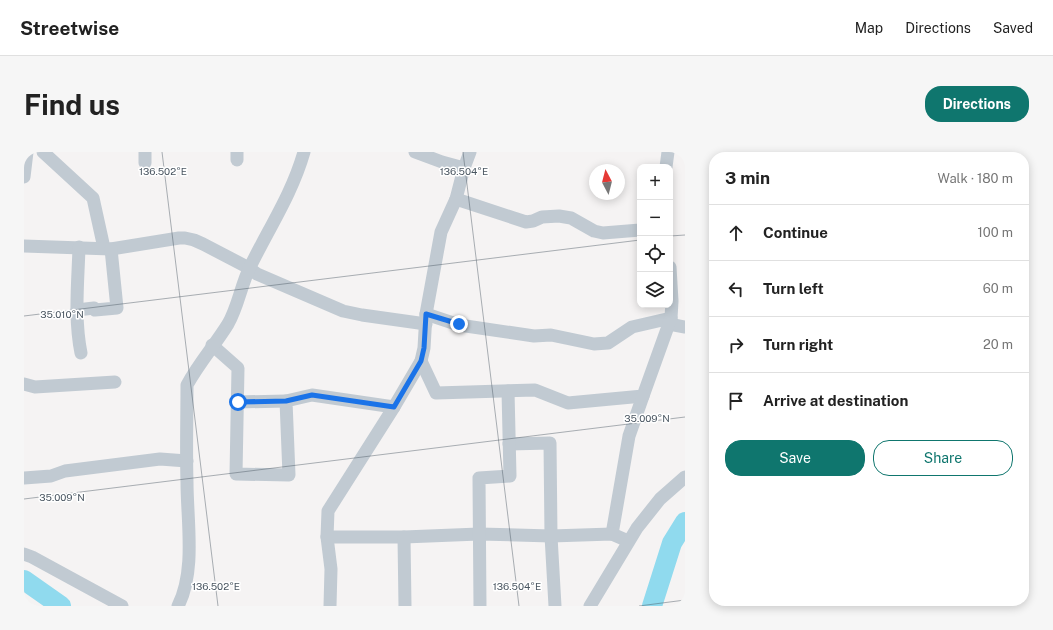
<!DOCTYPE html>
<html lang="en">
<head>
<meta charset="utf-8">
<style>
	:root { --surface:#fff; --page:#f6f6f6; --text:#222; --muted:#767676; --line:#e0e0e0; --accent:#0f766e }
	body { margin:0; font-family:"Public Sans",sans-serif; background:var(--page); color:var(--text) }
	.controls { position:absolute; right:12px; top:12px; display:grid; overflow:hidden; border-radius:8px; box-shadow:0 2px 10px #0003 }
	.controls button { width:36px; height:36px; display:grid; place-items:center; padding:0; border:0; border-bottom:1px solid var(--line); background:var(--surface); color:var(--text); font:20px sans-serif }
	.compass { position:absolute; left:565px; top:12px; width:36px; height:36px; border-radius:50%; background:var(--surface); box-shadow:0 2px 10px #0003; rotate:353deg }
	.stop { position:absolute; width:12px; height:12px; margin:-9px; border:3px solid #1a73e8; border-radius:50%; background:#fff }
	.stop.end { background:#1a73e8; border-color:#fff; box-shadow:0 1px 4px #0008 }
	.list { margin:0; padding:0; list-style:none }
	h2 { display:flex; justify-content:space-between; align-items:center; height:52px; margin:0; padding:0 16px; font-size:17px }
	h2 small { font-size:13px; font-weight:400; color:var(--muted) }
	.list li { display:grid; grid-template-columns:26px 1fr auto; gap:12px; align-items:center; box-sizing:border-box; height:56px; padding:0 16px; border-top:1px solid var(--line) }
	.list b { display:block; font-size:15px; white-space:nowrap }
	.list em { font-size:13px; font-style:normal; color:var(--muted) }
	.actions { display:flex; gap:8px; padding:12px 16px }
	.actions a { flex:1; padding:9px 0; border:1px solid var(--accent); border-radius:16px; text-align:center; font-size:14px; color:var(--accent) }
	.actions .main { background:var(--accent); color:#fff }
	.icon { flex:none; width:22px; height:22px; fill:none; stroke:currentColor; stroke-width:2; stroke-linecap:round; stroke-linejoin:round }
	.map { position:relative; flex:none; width:661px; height:454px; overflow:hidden; border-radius:16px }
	header { display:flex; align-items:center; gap:24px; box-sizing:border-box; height:56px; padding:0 20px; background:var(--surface); border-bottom:1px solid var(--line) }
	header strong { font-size:19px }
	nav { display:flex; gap:22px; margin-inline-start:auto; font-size:14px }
	.intro { display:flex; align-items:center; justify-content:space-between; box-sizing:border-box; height:96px; padding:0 24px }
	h1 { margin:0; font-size:28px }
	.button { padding:10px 18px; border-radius:16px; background:var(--accent); color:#fff; font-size:14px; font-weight:700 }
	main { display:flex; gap:24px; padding:0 24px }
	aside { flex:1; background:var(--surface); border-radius:16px; box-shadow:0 2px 10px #0003 }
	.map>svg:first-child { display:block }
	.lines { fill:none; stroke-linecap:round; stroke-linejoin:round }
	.river { stroke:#90daee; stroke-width:20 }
	.minor { stroke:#c1cad2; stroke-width:13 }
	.route { stroke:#1a73e8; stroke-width:5 }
	.ticks { fill:none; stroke:#4a5661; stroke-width:1; stroke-opacity:0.45 }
	.ticks-label { font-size:10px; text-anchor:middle; fill:#4a5661; stroke:#fff; stroke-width:3; stroke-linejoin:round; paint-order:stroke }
</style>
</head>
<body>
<header>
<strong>Streetwise</strong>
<nav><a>Map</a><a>Directions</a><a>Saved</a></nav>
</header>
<div class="intro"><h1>Find us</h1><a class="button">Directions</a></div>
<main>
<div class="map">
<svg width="661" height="454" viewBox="0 0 661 454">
	<rect width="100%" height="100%" fill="#f5f3f3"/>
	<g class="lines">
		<!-- river -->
		<g class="river">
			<polyline points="0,428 37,454"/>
			<polyline points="628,454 648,391 661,370"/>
		</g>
		<!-- minor -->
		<g class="minor">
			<polyline points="19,0 69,46 80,96"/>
			<polyline points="213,0 213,8"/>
			<polyline points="391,0 418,10 440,16"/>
			<polyline points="121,11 121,0"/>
			<polyline points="642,15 644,0"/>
			<polyline points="0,25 3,0"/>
			<polyline points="432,47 502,70 509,69 518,65 535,64 547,66 570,79 579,81 616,78"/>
			<polyline points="0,94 87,97 155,86 161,86 170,88 179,92 225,116 233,122 319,159 338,163 402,172"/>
			<path d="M55,95C54,130 50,166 57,201"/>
			<polyline points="53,158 70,156 71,158 93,156 87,97"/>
			<polyline points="402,162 435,173 510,184 527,183 570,192 584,191 608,175 647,166"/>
			<polyline points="645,172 661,175"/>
			<polyline points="188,193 214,216 212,322 265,323 262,249 288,243 370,255"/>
			<polyline points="397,209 412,241 511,238 544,251 619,244 647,166 648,149 646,115"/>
			<polyline points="0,232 11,235 91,230"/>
			<polyline points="213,250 262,249"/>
			<polyline points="485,292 526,291 527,384 531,454"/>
			<polyline points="0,326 27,324 41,319 136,307 163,309"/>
			<polyline points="588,382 605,284 619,244"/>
			<polyline points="303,385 380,385 455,382 527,384 588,382 604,389"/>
			<polyline points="380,385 381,454"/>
			<polyline points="0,402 8,405 98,454"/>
			<path d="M154,454C172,419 163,369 163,330C162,298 163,265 163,233C175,211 191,193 204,172C214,155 217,133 226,115C245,76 268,42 280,0"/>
			<polyline points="306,454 307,417 303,385 304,359 370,255 397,209 400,196 402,162 417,80 432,47 440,16 446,0"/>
			<polyline points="456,454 455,326 486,324 484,239"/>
			<polyline points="566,454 613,376 636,347 661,325"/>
		</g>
	</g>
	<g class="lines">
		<!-- route -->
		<polyline class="route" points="214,250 262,249 288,243 370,255 397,209 400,196 402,162 435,172"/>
	</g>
	<!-- ticks -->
	<path class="ticks" d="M138,0L194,454M439,0L495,454M646,84L661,83M0,164L616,88M0,347L661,265M615,454L661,448"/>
	<g class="ticks-label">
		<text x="139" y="23">136.502°E</text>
		<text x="440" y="23">136.504°E</text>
		<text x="38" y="166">35.010°N</text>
		<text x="623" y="270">35.009°N</text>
		<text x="38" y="349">35.009°N</text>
		<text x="192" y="438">136.502°E</text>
		<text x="493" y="438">136.504°E</text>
	</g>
</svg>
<div class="controls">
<button>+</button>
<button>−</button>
<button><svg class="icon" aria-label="locate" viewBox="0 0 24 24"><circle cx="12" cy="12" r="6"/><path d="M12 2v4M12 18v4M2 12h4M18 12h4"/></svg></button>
<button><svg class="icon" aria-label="layers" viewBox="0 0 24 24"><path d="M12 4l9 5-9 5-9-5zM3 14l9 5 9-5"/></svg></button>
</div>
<svg class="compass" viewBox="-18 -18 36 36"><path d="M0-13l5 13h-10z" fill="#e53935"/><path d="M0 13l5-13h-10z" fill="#767676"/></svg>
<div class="stop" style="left:214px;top:250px"></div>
<div class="stop end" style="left:435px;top:172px"></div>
</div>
<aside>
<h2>3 min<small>Walk · 180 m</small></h2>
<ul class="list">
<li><svg class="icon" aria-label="ahead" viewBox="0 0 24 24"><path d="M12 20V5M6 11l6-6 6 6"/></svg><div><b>Continue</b></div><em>100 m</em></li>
<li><svg class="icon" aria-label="left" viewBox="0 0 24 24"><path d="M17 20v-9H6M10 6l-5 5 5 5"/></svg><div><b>Turn left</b></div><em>60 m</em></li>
<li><svg class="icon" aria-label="right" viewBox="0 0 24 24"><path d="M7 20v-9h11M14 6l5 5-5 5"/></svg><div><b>Turn right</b></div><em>20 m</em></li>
<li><svg class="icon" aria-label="arrive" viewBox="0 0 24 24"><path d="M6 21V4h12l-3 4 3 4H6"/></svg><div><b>Arrive at destination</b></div></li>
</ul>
<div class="actions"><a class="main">Save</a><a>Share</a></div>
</aside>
</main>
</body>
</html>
